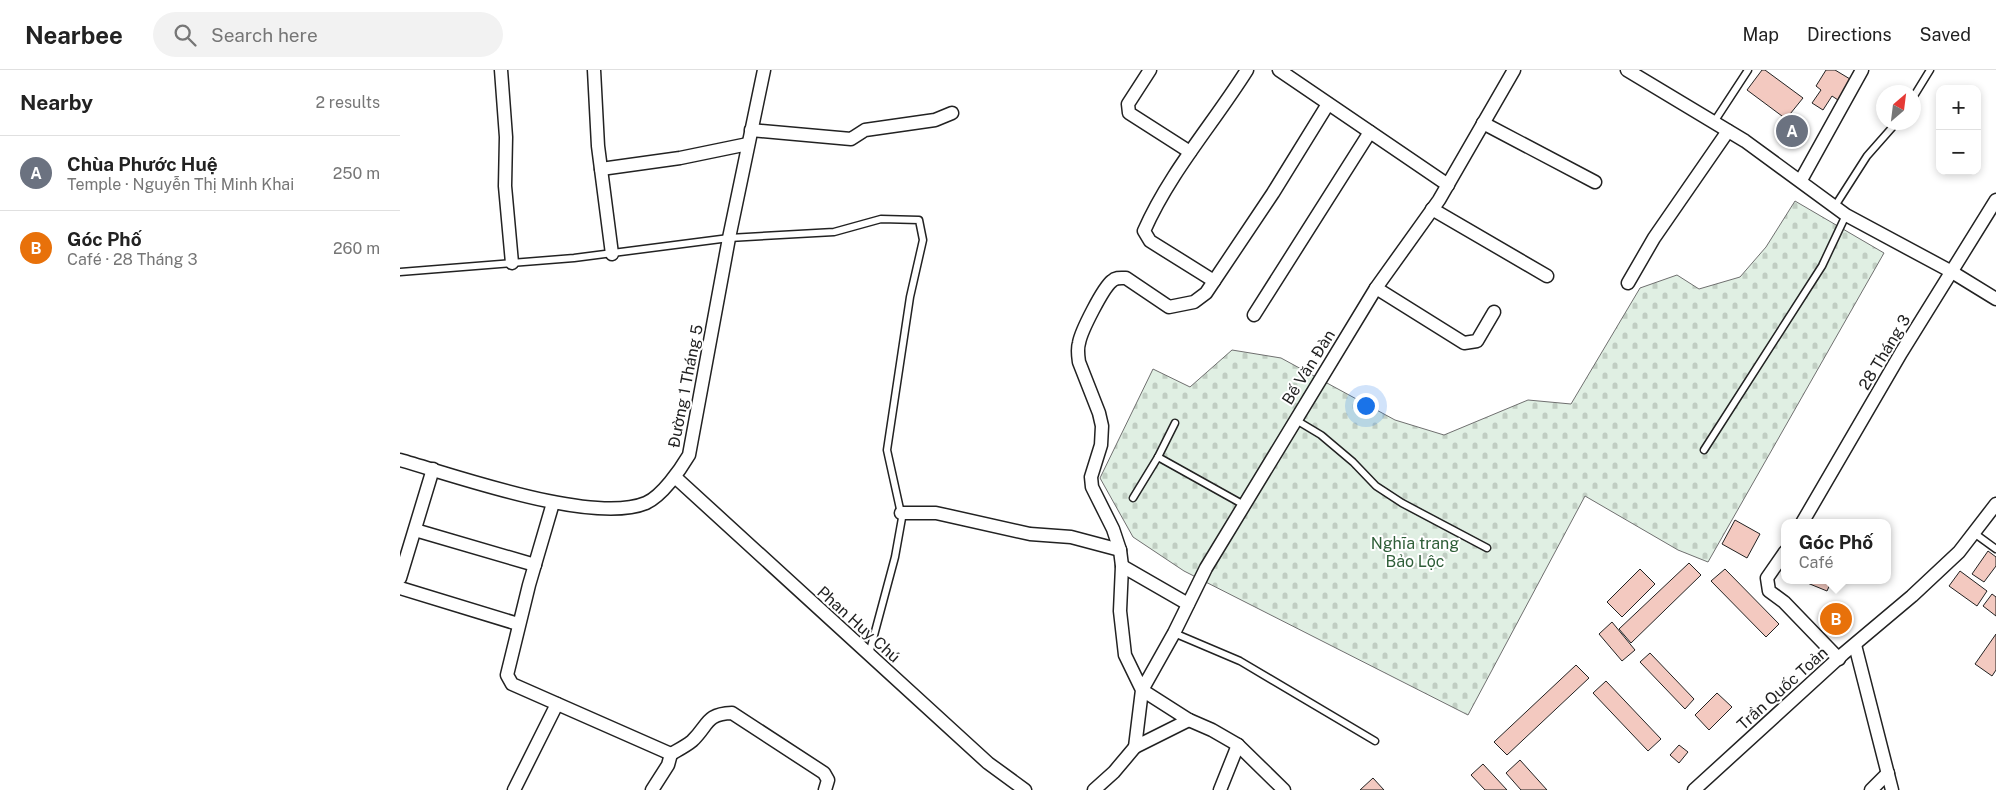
<!DOCTYPE html>
<html lang="en">
<head>
<meta charset="utf-8">
<style>
	:root { --surface:#fff; --page:#f2f2f2; --text:#222; --muted:#767676; --line:#e0e0e0; --accent:#0b8043 }
	body { margin:0; font-family:"Public Sans",sans-serif; background:var(--page); color:var(--text) }
	.controls { position:absolute; right:15px; top:15px; display:grid; overflow:hidden; border-radius:10px; box-shadow:0 2px 8px #0003 }
	.controls button { width:45px; height:45px; display:grid; place-items:center; padding:0; border:0; border-bottom:1px solid var(--line); background:var(--surface); color:var(--text); font:25px sans-serif }
	.compass { position:absolute; left:1476px; top:15px; width:45px; height:45px; border-radius:50%; background:var(--surface); box-shadow:0 2px 8px #0003; rotate:28deg }
	.you { position:absolute; left:965px; top:335px; width:18px; height:18px; margin:-12px; border:4px solid #fff; border-radius:50%; background:#1a73e8; box-shadow:0 0 0 8px #1a73e833 }
	.badge { display:grid; place-items:center; width:32px; height:32px; border-radius:50%; background:var(--accent); color:#fff; font-size:16px; font-weight:700 }
	.pin { position:absolute; translate:-50% -50%; border:2px solid #fff; box-shadow:0 1px 5px #0006 }
	.popup { position:absolute; left:1381px; top:449px; width:110px; height:65px; box-sizing:border-box; display:grid; place-content:center; border-radius:10px; background:var(--surface); filter:drop-shadow(0 1px 4px #0005); font-size:16px; white-space:nowrap; color:var(--muted) }
	.popup b { font-size:19px; color:var(--text) }
	.popup::after { content:''; position:absolute; left:50%; top:100%; margin-left:-10px; border:10px solid transparent; border-top-color:var(--surface) }
	.list { margin:0; padding:0; list-style:none }
	h2 { display:flex; justify-content:space-between; align-items:center; height:65px; margin:0; padding:0 20px; font-size:21px }
	h2 small { font-size:16px; font-weight:400; color:var(--muted) }
	.list li { display:grid; grid-template-columns:32px 1fr auto; gap:15px; align-items:center; box-sizing:border-box; height:75px; padding:0 20px; border-top:1px solid var(--line) }
	.list b { display:block; font-size:19px; white-space:nowrap }
	.list p { margin:0; font-size:16px; white-space:nowrap; color:var(--muted) }
	.list em { font-size:16px; font-style:normal; color:var(--muted) }
	.icon { flex:none; width:28px; height:28px; fill:none; stroke:currentColor; stroke-width:2; stroke-linecap:round; stroke-linejoin:round }
	.map { position:relative; flex:none; width:1596px; height:720px; overflow:hidden }
	header { display:flex; align-items:center; gap:30px; box-sizing:border-box; height:70px; padding:0 25px; background:var(--surface); border-bottom:1px solid var(--line) }
	header strong { font-size:24px }
	nav { display:flex; gap:28px; margin-inline-start:auto; font-size:18px }
	.search { width:350px; height:45px; background:var(--page); display:flex; align-items:center; gap:12px; box-sizing:border-box; padding:0 18px; border-radius:28px; color:var(--muted); font-size:19px }
	main { display:flex }
	aside { flex:1; background:var(--surface) }
	.map>svg:first-child { display:block }
	.cemetery { fill:url(#cemetery-stones); stroke:#6f6f6f }
	.building { fill:#f3c9c0; stroke:#222 }
	.lines { fill:none; stroke-linecap:round; stroke-linejoin:round }
	.lane-casing { stroke:#222; stroke-width:9 }
	.street-casing { stroke:#222; stroke-width:15 }
	.lane { stroke:#fff; stroke-width:6 }
	.street { stroke:#fff; stroke-width:12 }
	.labels { text-anchor:middle; stroke-width:4; stroke-linejoin:round; paint-order:stroke }
	.street-label { font-size:16px; fill:#222; stroke:#fff }
	.park-label { font-size:16px; fill:#2f5e38; stroke:#fff }
</style>
</head>
<body>
<header>
<strong>Nearbee</strong>
<div class="search"><svg class="icon" aria-label="search" viewBox="0 0 24 24"><circle cx="10" cy="10" r="6"/><path d="M15 15l6 6"/></svg>Search here</div>
<nav><a>Map</a><a>Directions</a><a>Saved</a></nav>
</header>
<main>
<aside>
<h2>Nearby<small>2 results</small></h2>
<ul class="list">
<li><span class="badge" style="background:#6b7280">A</span><div><b>Chùa Phước Huệ</b><p>Temple · Nguyễn Thị Minh Khai</p></div><em>250 m</em></li>
<li><span class="badge" style="background:#e8710a">B</span><div><b>Góc Phố</b><p>Café · 28 Tháng 3</p></div><em>260 m</em></li>
</ul>
</aside>
<div class="map">
<svg width="1596" height="720" viewBox="0 0 1596 720">
	<defs>
		<pattern id="cemetery-stones" width="16" height="16" patternUnits="userSpaceOnUse" patternTransform="scale(1.25)"><rect width="16" height="16" fill="#e0efe3"/><path d="M2 7V4a2 2 0 0 1 4 0v3zM10 15v-3a2 2 0 0 1 4 0v3z" fill="#c0cdc2"/></pattern>
	</defs>
	<rect width="100%" height="100%" fill="#fff"/>
	<!-- cemetery -->
	<polygon class="cemetery" points="1395,131 1484,183 1308,492 1278,480 1185,426 1068,645 784,501 733,467 700,408 753,299 790,317 832,280 881,288 995,350 1044,365 1128,330 1171,334 1240,218 1277,205 1299,219 1340,207 1366,177"/>
	<!-- building -->
	<g class="building">
		<polygon points="1362,0 1365,0 1403,28 1386,49 1347,20"/>
		<polygon points="1426,0 1435,0 1450,9 1438,30 1432,26 1423,40 1412,33 1421,20 1416,16"/>
		<polygon points="1335,450 1360,464 1347,488 1322,474"/>
		<polygon points="1588,481 1596,487 1596,496 1584,512 1572,504"/>
		<polygon points="1289,493 1301,505 1231,573 1219,559"/>
		<polygon points="1240,499 1255,514 1222,547 1207,532"/>
		<polygon points="1325,499 1379,554 1366,567 1311,511"/>
		<polygon points="1560,501 1587,521 1577,536 1549,516"/>
		<polygon points="1400,510 1432,510 1427,521"/>
		<polygon points="1592,524 1596,527 1596,546 1583,536"/>
		<polygon points="1212,552 1235,580 1222,591 1199,564"/>
		<polygon points="1596,564 1596,600 1592,606 1575,594"/>
		<polygon points="1250,583 1294,629 1285,639 1240,592"/>
		<polygon points="1176,595 1189,608 1107,685 1094,672"/>
		<polygon points="1206,611 1261,669 1248,681 1193,623"/>
		<polygon points="1317,623 1332,637 1309,660 1295,645"/>
		<polygon points="1279,675 1288,682 1279,693 1270,685"/>
		<polygon points="1120,690 1147,720 1121,720 1106,703"/>
		<polygon points="1083,694 1107,720 1085,720 1071,705"/>
		<polygon points="973,708 984,720 960,720"/>
	</g>
	<g class="lines">
		<defs>
			<g id="lane">
				<polyline points="1514,26 1530,0"/>
				<polyline points="1314,52 1348,0"/>
				<polyline points="1435,136 1467,86 1497,52"/>
				<polyline points="0,202 174,188 329,168 434,162 481,149 519,150 523,170 510,227 487,380 502,448 495,487 469,584"/>
				<polyline points="896,350 921,365 953,392 976,416 1002,433 1087,478"/>
				<polyline points="1304,380 1422,196 1446,145"/>
				<polyline points="758,387 844,435"/>
				<polyline points="733,428 758,387 775,353"/>
				<polyline points="1574,463 1596,479"/>
				<polyline points="774,563 840,591 975,671"/>
			</g>
			<g id="street">
				<polyline points="101,0 106,67 105,116 112,193"/>
				<polyline points="194,0 198,76 212,184"/>
				<polyline points="750,0 728,34 729,43 790,82"/>
				<polyline points="879,0 1048,115"/>
				<polyline points="1227,0 1345,71 1446,145 1552,202 1596,229"/>
				<path d="M928,34L873,123L806,223L794,232L769,237L726,208C721,208 716,207 712,211C703,218 681,261 679,273C677,279 678,285 679,292L699,343L702,356L701,375L691,407L692,417L713,459L720,480L722,496L720,541L725,585L742,620L789,650L735,677L742,620L774,563L806,498L976,218L1039,130L1114,0"/>
				<polyline points="1083,53 1195,112"/>
				<polyline points="351,60 451,69 465,60 535,50 552,43"/>
				<polyline points="201,99 280,88 348,74"/>
				<polyline points="1401,110 1462,0"/>
				<polyline points="1032,139 1147,206"/>
				<path d="M814,211L750,171L744,161C770,102 813,54 847,0"/>
				<polyline points="1228,213 1254,168 1328,61"/>
				<polyline points="976,218 1064,273 1077,271 1094,242"/>
				<polyline points="854,245 970,62"/>
				<path d="M0,390C57,406 193,455 246,433C262,426 280,400 289,385L329,168L364,0"/>
				<polyline points="275,407 588,693 625,720"/>
				<polyline points="153,433 129,515 107,605 112,614 271,684 268,695 252,720"/>
				<polyline points="501,443 536,443 630,464 671,467 720,480"/>
				<polyline points="1402,453 1501,283 1596,130"/>
				<polyline points="15,460 135,495"/>
				<polyline points="1385,482 1367,508 1369,521 1384,532 1439,589"/>
				<polyline points="722,496 788,534"/>
				<polyline points="0,508 33,399"/>
				<polyline points="0,518 118,554"/>
				<polyline points="1455,575 1492,720"/>
				<polyline points="789,650 812,660 838,675 884,720"/>
				<path d="M271,684C278,680 286,676 292,671C309,655 305,644 332,643L424,703L428,710L425,720"/>
				<polyline points="114,720 157,634"/>
				<polyline points="694,720 714,702 735,677"/>
				<polyline points="820,720 838,675"/>
				<polyline points="1294,720 1443,584 1512,526 1559,482 1596,434"/>
				<polyline points="1471,720 1488,703"/>
			</g>
		</defs>
		<!-- lane casing -->
		<use href="#lane" class="lane-casing"/>
		<!-- street casing -->
		<use href="#street" class="street-casing"/>
		<!-- lane -->
		<use href="#lane" class="lane"/>
		<!-- street -->
		<use href="#street" class="street"/>
	</g>
	<g class="labels">
		<!-- street labels -->
		<g class="street-label">
			<text transform="translate(1484 282) rotate(-59)" y="6">28 Tháng 3</text>
			<text transform="translate(908 297) rotate(-58)" y="6">Bế Văn Đàn</text>
			<text transform="translate(285 316) rotate(-79)" y="6">Đường 1 Tháng 5</text>
			<text transform="translate(459 554) rotate(42)" y="6">Phan Huy Chú</text>
			<text transform="translate(1382 618) rotate(-42)" y="6">Trần Quốc Toản</text>
		</g>
		<!-- park labels -->
		<g class="park-label">
			<text x="1015" y="479">Nghĩa trang<tspan x="1015" dy="18">Bảo Lộc</tspan></text>
		</g>
	</g>
</svg>
<div class="controls">
<button>+</button>
<button>−</button>
</div>
<svg class="compass" viewBox="-18 -18 36 36"><path d="M0-13l5 13h-10z" fill="#e53935"/><path d="M0 13l5-13h-10z" fill="#767676"/></svg>
<div class="you"></div>
<div class="pin badge" style="left:1392px;top:61px;background:#6b7280">A</div>
<div class="pin badge" style="left:1436px;top:549px;background:#e8710a">B</div>
<div class="popup"><b>Góc Phố</b>Café</div>
</div>
</main>
</body>
</html>
